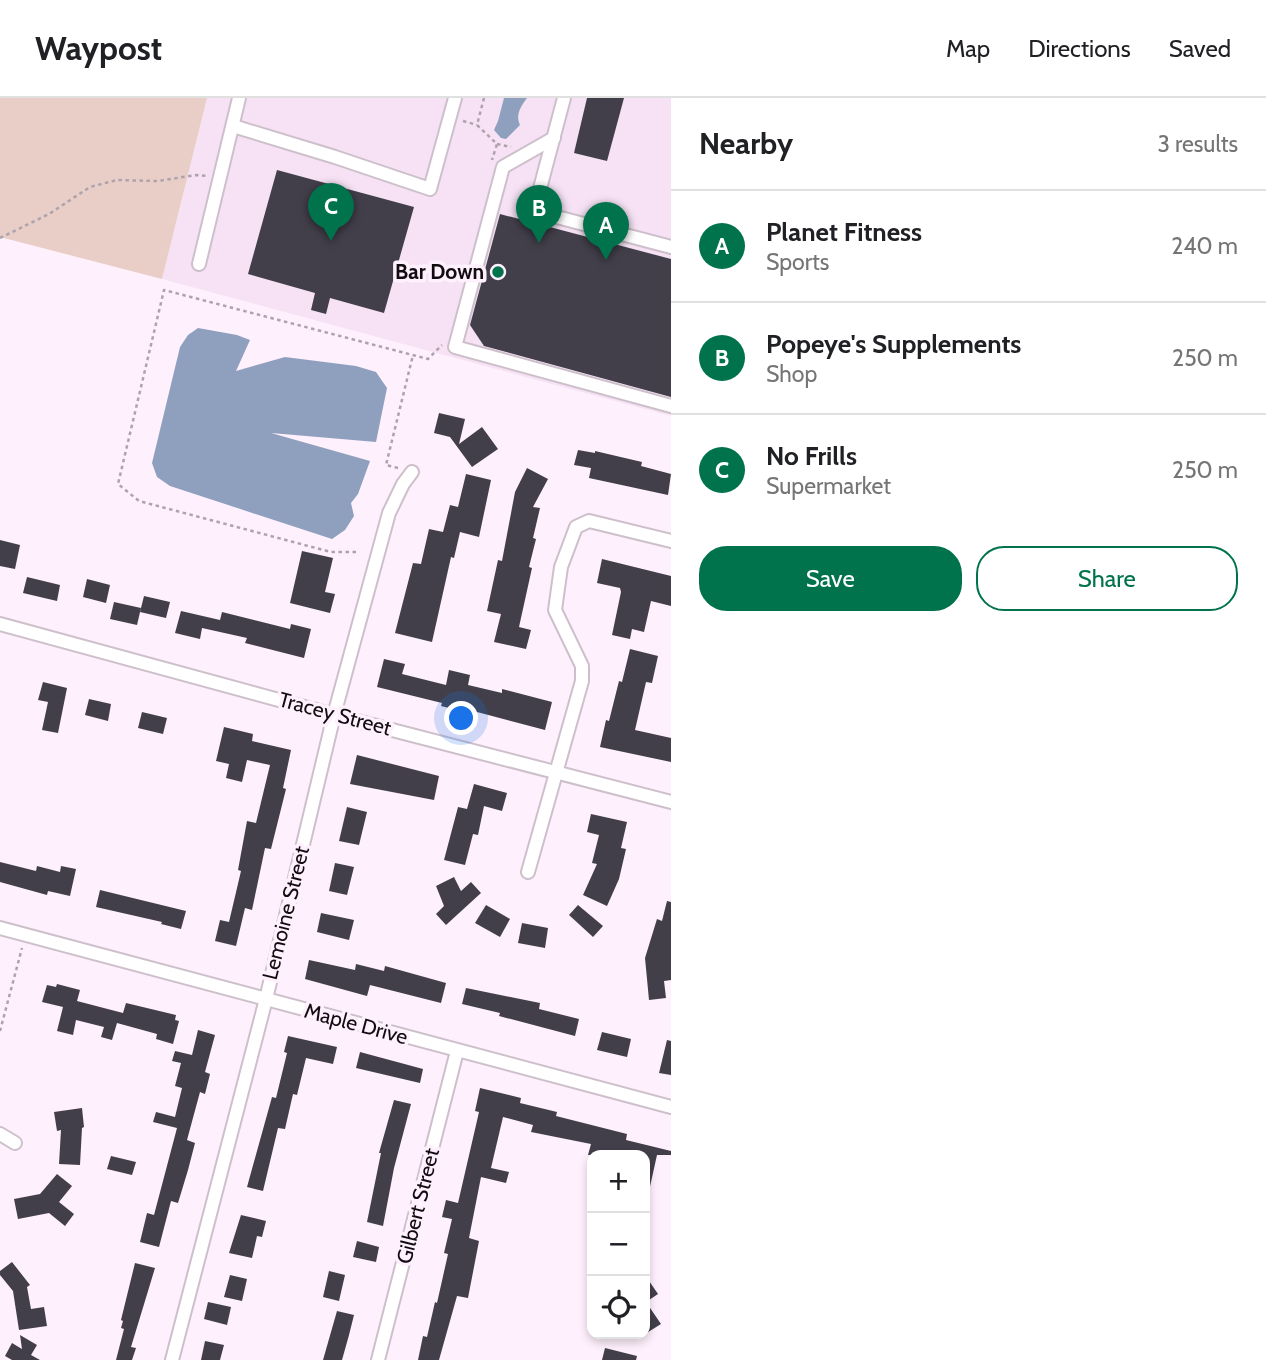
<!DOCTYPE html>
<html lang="en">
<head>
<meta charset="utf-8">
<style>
	:root { --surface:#fff; --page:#f2f2f2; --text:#202124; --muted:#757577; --line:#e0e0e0; --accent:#00724c }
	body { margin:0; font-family:Cabin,sans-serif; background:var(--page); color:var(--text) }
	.controls { position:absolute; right:21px; bottom:21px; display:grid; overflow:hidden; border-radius:14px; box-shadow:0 4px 10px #0003 }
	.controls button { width:63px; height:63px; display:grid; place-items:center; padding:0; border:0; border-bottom:2px solid var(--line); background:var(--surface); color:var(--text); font:35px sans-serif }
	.you { position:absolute; left:462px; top:621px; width:24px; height:24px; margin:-18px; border:5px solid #fff; border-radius:50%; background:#1a73e8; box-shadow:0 0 0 10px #1a73e833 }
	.badge { display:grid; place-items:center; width:46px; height:46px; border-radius:50%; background:var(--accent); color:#fff; font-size:23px; font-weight:700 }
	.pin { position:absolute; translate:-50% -58px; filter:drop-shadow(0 2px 4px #0008) }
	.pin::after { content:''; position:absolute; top:37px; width:24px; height:21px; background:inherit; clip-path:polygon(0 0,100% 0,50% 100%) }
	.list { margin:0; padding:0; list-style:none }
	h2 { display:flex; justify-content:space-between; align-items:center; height:91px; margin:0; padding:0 28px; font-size:30px }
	h2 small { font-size:23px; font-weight:400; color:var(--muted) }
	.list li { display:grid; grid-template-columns:46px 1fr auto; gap:21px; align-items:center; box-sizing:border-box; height:112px; padding:0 28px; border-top:2px solid var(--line) }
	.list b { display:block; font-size:26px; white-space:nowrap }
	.list p { margin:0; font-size:23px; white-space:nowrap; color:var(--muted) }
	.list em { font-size:23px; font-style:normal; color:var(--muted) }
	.actions { display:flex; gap:14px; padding:21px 28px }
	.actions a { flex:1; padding:16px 0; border:2px solid var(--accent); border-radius:28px; text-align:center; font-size:24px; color:var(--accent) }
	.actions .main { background:var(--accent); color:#fff }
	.icon { flex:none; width:38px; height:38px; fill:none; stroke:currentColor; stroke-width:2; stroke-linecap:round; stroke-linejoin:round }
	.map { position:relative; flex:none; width:671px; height:1262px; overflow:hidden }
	header { display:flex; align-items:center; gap:42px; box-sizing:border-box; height:98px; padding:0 35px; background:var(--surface); border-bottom:2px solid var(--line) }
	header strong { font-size:33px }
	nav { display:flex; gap:38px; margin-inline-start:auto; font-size:24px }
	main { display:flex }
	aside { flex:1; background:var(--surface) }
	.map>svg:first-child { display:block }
	.built { fill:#f6e2f4 }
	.green { fill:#e8cec6 }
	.water { fill:#8fa0be }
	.building { fill:#423f4b }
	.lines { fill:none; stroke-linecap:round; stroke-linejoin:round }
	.minor-casing { stroke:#cdc0cb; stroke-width:16 }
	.path { stroke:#aea3ad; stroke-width:2.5; stroke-dasharray:3.5 3.5; stroke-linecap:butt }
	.minor { stroke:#fff; stroke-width:12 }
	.poi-dot { fill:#00724c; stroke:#fef0fc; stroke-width:2.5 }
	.labels { text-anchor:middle; stroke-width:7; stroke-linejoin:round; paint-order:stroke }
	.poi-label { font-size:21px; font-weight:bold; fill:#110c10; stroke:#fef0fc; text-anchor:end }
	.street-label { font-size:21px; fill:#110c10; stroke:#fef0fc }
</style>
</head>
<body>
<header>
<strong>Waypost</strong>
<nav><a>Map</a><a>Directions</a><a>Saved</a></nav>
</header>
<main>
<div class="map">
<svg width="671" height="1262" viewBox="0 0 671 1262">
	<rect width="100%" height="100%" fill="#fef0fc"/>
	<!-- built -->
	<polygon class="built" points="207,0 671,0 671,318 162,181"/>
	<!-- green -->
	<polygon class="green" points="0,0 207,0 162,181 0,139"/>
	<!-- water -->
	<g class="water">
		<path d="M504,0H527C521,8 515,17 520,27L506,41L501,40L494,32L498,23Z"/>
		<polygon points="198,230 237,237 250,242 236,273 285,259 356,268 376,274 387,290 376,344 271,335 370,363 358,396 351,405 354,418 345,432 332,441 170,388 157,379 152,365 180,249 188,237"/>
	</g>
	<!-- building -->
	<g class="building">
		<polygon points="587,0 624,0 607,63 574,55"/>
		<polygon points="277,72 414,109 384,215 330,200 326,216 311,212 315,195 248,176"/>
		<polygon points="500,116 671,161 671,299 484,248 470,227"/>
		<polygon points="439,315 465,321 459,346 482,329 498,351 472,369 450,339 434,335"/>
		<polygon points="578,352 595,355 595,353 642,364 641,368 671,376 668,397 589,380 591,370 574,367"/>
		<polygon points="527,370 548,381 533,409 540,410 533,440 536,441 529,469 532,470 519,529 531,532 526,551 494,544 501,516 487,513 498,462 502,463 515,394"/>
		<polygon points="466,376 491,382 479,439 460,434 454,460 451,459 432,544 395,535 413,465 421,466 429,431 443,434 450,407 458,409"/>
		<polygon points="0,442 20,447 15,471 0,468"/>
		<polygon points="302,453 333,460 325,494 335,496 330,515 290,505"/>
		<polygon points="602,461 671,478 671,508 651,503 644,534 632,531 630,541 612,537 621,494 620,490 597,485"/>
		<polygon points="27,479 60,487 57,503 23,495"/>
		<polygon points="87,481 110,487 106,505 83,499"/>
		<polygon points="144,498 170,504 166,520 140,514"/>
		<polygon points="114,504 141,510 137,527 110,521"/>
		<polygon points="181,513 220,522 222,514 290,531 291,526 311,531 304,560 245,545 247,540 202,530 200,541 175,535"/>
		<polygon points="630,551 658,558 652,585 646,584 635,632 671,640 671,664 600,649 606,622 609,623 619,583 622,584"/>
		<polygon points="384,561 405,566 402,576 446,587 449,572 470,577 468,587 502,595 502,591 552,604 545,632 462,610 461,613 441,608 442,605 377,589"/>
		<polygon points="43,584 67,590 58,635 42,632 48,604 38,602"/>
		<polygon points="89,601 111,606 108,623 85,617"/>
		<polygon points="142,614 167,620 163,636 138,630"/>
		<polygon points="224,629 253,636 252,643 291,652 283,690 286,691 271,751 265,750 252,812 245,810 236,848 215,843 220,822 229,824 241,773 238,772 247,723 256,725 270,667 247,662 242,684 226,680 229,666 216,663"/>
		<polygon points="357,657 439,678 434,702 350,686"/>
		<polygon points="474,686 507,695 502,713 484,708 478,737 473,736 465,767 444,762 458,709 467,711"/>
		<polygon points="347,709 367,714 359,747 339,743"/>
		<polygon points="591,716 627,724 621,750 626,751 619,781 607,808 583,797 597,766 592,765 599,737 587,734"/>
		<polygon points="0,764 36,773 37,768 60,774 61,768 76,771 70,798 48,793 47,797 0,784"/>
		<polygon points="335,765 354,769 347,797 329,793"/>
		<polygon points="454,779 461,793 471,784 481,795 446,827 436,816 444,808 436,788"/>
		<polygon points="100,792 186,813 181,831 161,826 162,824 96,809"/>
		<polygon points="667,803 671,804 671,882 664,883 666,900 649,902 645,860 657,821 662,823"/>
		<polygon points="486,807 510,821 500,839 475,825"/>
		<polygon points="578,807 603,828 593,839 569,817"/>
		<polygon points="321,815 354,822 349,842 317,834"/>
		<polygon points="522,825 548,830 545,850 518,845"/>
		<polygon points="309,862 355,872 356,866 384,873 385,868 446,885 441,905 370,887 367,898 305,881"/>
		<polygon points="57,886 80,892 77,903 123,915 126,905 176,917 175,922 179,923 173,946 156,941 157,936 117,925 112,942 101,939 104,929 76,922 73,937 57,933 63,909 42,904 47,887 56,889"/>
		<polygon points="466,890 540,905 539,911 579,921 575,938 499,918 500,915 462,906"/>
		<polygon points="198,932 215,937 205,974 210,976 205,996 200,994 187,1042 195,1045 188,1072 178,1105 171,1103 159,1149 140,1144 147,1115 154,1117 177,1030 153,1024 156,1014 175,1019 182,990 175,988 181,965 172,963 175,953 192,957"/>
		<polygon points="602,934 631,941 627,959 597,952"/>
		<polygon points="288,938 337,949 333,966 306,960 297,997 293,996 285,1031 278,1030 263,1093 247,1089 272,999 276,1000 287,955 284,954"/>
		<polygon points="667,942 671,943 671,977 659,975"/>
		<polygon points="360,954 423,971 420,985 356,970"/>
		<polygon points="480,990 521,1000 520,1005 557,1014 556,1018 627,1036 626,1042 671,1053 671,1057 657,1057 649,1093 645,1092 645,1057 588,1057 591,1046 531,1034 533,1027 503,1019 491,1070 509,1074 506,1085 481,1079 469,1140 479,1143 468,1200 457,1198 439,1262 418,1262 423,1238 427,1239 435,1204 437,1205 448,1156 444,1155 452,1121 442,1119 446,1102 458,1105 479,1014 475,1013"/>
		<polygon points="394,1002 411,1006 394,1070 383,1128 367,1124 381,1055 379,1055"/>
		<polygon points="82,1010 84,1029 82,1030 80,1067 59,1066 61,1032 57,1033 54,1014"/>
		<polygon points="111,1058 136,1064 132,1077 107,1071"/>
		<polygon points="57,1076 72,1088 59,1104 74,1116 65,1128 49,1115 18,1121 14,1101 40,1096"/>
		<polygon points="241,1117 266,1123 262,1139 257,1138 252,1160 229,1155"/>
		<polygon points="357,1143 379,1149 376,1164 353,1159"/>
		<polygon points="12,1164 30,1187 27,1189 31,1211 44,1209 47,1228 19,1232 13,1193 0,1177 0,1173"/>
		<polygon points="135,1165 155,1170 131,1249 136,1250 132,1262 116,1262 124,1231 121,1230 123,1223 121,1222"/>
		<polygon points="329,1173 345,1177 339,1203 323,1199"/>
		<polygon points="230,1177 247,1181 242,1203 224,1199"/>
		<polygon points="645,1177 658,1196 646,1204 661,1226 645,1236"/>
		<polygon points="208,1204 231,1209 227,1227 204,1221"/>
		<polygon points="337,1213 354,1217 349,1237 342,1262 323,1262"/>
		<polygon points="20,1237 37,1247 31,1257 40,1262 12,1262 5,1258 12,1245 22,1251"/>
		<polygon points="205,1243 224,1247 220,1262 201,1262"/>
		<polygon points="605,1250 637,1258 636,1262 602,1262"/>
	</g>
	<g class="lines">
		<defs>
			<g id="minor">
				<polyline points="564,0 534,113 671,149"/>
				<polyline points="233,28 335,59 430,91 455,0"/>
				<polyline points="554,40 503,69 455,249 671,308"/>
				<polyline points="199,166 239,0"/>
				<polyline points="0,526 334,617 671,704"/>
				<polyline points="528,774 582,583 582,568 555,512 561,469 576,429 589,423 671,443"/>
				<polyline points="0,830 671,1009"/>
				<polyline points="0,1036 15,1045"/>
				<polyline points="172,1262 266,901 334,617 389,415 403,386 412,374"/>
				<polyline points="378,1262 457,953"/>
			</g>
		</defs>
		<!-- minor casing -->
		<use href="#minor" class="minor-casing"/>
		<!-- path -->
		<g class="path">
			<polyline points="484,0 477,27 497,46 492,62"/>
			<polyline points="463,23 477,27"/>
			<polyline points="497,46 511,49"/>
			<polyline points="0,140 49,116 90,89 117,82 158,83 196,77 209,78"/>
			<polyline points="398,370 386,367 413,257"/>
			<polyline points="356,454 331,454 139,403 118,386 164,192 428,261 442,247"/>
			<polyline points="0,933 22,850"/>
		</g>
		<!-- minor -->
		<use href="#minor" class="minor"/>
	</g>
	<!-- markers -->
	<circle class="poi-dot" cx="498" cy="174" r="7"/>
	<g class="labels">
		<!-- poi labels -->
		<g class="poi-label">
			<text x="484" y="181">Bar Down</text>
		</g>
		<!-- street labels -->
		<g class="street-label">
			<text transform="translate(335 616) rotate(15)" y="7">Tracey Street</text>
			<text transform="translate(286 815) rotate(-76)" y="7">Lemoine Street</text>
			<text transform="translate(356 926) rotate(15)" y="7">Maple Drive</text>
			<text transform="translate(418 1108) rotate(-76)" y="7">Gilbert Street</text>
		</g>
	</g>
</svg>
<div class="controls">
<button>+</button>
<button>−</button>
<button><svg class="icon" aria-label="locate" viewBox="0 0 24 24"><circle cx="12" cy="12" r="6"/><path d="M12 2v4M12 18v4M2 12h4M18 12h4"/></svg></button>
</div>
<div class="you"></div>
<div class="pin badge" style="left:606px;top:162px">A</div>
<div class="pin badge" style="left:539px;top:145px">B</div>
<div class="pin badge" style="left:331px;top:143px">C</div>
</div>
<aside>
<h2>Nearby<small>3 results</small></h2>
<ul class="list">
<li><span class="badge">A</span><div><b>Planet Fitness</b><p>Sports</p></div><em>240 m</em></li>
<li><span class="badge">B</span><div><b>Popeye's Supplements</b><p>Shop</p></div><em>250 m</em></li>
<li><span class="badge">C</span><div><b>No Frills</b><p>Supermarket</p></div><em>250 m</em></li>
</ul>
<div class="actions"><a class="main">Save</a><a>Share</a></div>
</aside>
</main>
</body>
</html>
